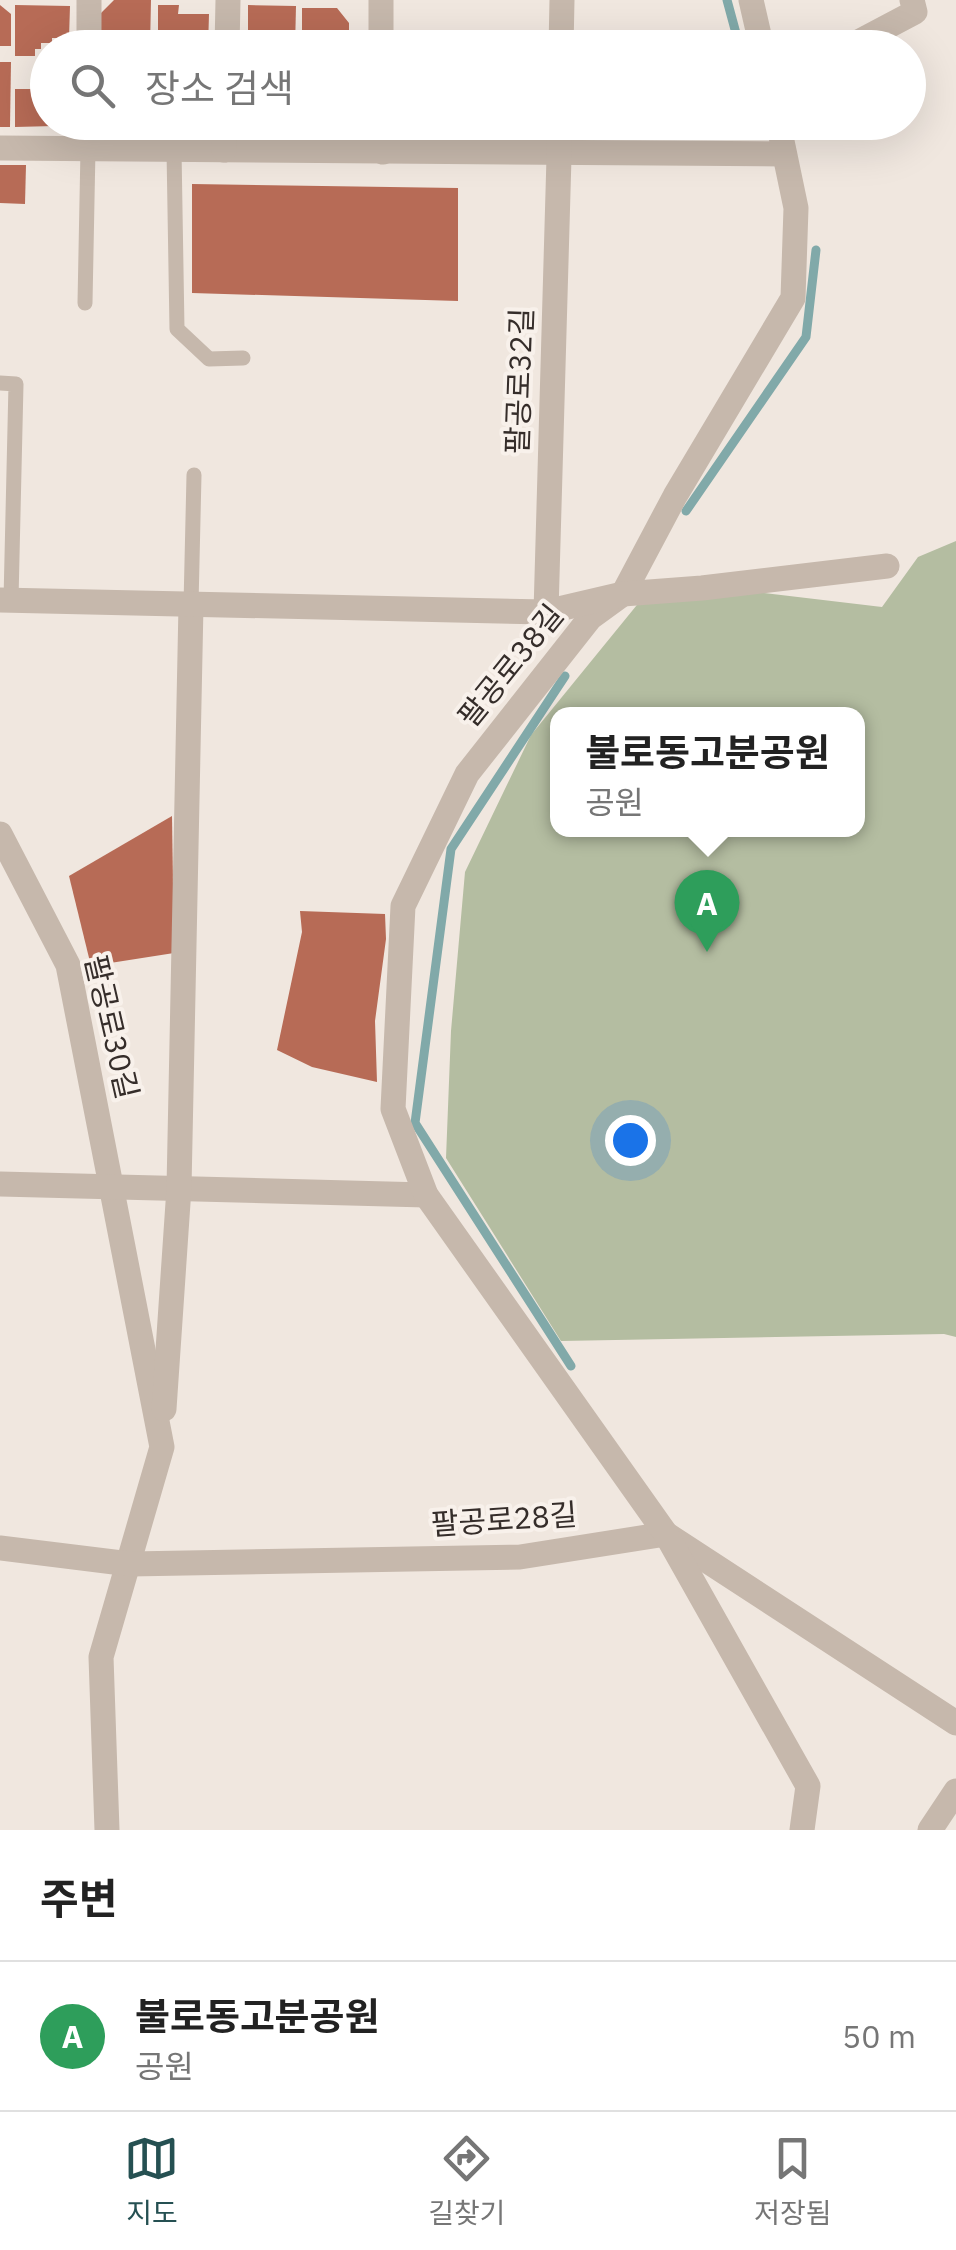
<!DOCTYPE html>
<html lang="ko">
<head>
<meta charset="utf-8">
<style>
	:root { --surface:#fff; --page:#f6f6f6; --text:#222; --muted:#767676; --line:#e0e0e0; --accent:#255052 }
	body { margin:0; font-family:"IBM Plex Sans","Noto Sans KR",sans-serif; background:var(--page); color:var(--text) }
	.you { position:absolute; left:630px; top:1140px; width:35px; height:35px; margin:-25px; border:8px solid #fff; border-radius:50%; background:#1a73e8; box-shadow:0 0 0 15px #1a73e833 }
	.badge { display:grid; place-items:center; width:65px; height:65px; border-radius:50%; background:var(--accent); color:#fff; font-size:32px; font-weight:700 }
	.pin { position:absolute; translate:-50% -82px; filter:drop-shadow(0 2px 5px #0008) }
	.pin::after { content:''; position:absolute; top:52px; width:35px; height:30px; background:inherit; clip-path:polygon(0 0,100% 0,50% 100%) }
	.popup { position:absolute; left:550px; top:707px; width:315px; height:130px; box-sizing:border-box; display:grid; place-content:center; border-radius:20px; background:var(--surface); filter:drop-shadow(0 2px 8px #0005); font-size:32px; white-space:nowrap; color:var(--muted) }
	.popup b { font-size:38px; color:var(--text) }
	.popup::after { content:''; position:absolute; left:50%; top:100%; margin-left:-20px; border:20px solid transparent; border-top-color:var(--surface) }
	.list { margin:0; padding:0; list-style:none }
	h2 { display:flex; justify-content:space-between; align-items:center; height:130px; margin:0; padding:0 40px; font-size:42px }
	h2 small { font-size:32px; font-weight:400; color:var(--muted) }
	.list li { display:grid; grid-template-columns:65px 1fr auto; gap:30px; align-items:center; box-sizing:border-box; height:150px; padding:0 40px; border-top:2px solid var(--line) }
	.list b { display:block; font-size:38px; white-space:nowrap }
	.list p { margin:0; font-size:32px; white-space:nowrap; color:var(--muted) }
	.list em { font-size:32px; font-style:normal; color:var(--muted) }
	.icon { flex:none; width:55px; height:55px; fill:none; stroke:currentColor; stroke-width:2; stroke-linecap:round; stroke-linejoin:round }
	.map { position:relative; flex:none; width:956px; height:1830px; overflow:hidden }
	.search { position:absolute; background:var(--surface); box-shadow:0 10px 40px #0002; left:30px; right:30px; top:30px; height:110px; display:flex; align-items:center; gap:25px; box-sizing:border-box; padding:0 35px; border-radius:55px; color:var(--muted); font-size:38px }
	.sheet { height:280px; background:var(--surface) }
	nav { display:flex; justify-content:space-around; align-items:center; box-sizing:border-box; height:140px; border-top:2px solid var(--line); background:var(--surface); font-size:28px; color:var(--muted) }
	nav a { display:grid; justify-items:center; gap:5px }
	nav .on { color:var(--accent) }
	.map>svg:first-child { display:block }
	.green { fill:#b4bda1; fill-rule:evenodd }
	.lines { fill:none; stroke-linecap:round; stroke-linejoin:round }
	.stream { stroke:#81a9a9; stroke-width:9 }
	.building { fill:#b76b56 }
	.service { stroke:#c6b8ac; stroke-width:15 }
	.minor { stroke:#c6b8ac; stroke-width:25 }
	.tertiary { stroke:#c6b8ac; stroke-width:25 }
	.labels { text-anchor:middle; stroke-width:8; stroke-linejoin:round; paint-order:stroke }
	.street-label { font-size:30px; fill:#352d2a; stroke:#f8f1eb }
</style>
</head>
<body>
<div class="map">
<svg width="956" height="1830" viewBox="0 0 956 1830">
	<rect width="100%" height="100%" fill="#f0e7df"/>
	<!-- green -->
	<path class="green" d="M956,541V1337L944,1334L561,1341L446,1158L451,1031L465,872L531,735L654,584L713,587L882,607L918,557ZM557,714H857V830H557Z"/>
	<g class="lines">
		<!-- stream -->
		<g class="stream">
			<polyline points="727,0 740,48"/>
			<polyline points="686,511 806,337 816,250"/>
			<polyline points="565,676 451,849 415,1123 571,1366"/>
		</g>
	</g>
	<!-- building -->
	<g class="building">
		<polygon points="114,0 151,0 150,47 128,46 128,40 116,40 116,47 101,47 101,13"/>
		<polygon points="0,5 11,14 11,46 0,46"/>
		<polygon points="15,5 70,6 69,38 52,38 52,43 41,43 41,49 35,49 35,56 15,56"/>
		<polygon points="158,5 179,5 178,14 209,14 208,48 158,48"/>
		<polygon points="248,5 296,6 295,48 248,48"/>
		<polygon points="302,8 337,8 349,23 349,43 323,42 323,48 302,48"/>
		<polygon points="0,62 11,62 10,127 0,127"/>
		<polygon points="15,89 39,89 39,99 48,99 48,122 60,122 54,126 15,127"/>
		<polygon points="246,122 294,122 294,134 246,133"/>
		<polygon points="304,122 357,122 341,137 304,137"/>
		<polygon points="0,165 26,165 25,204 0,203"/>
		<polygon points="192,184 458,188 458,301 192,293"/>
		<polygon points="172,816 174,953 91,966 69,876"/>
		<polygon points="300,911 385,914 386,939 375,1021 377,1082 312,1067 277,1050 302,932"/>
	</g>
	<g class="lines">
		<!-- service -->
		<g class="service">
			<polyline points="174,150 177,329 209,359 243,358"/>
			<polyline points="85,303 88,149"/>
			<polyline points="0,383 16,384 11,600"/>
			<polyline points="191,605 194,475"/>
		</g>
		<!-- minor -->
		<g class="minor">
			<polyline points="381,0 381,48"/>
			<polyline points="89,48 89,0"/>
			<polyline points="227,48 228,0"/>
			<polyline points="561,48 562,0"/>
			<polyline points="847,48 915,12 912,0"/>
			<polyline points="382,122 383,152"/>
			<polyline points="0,148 784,154"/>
			<polyline points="224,150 225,122"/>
			<polyline points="546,612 560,122"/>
			<polyline points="0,834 68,965 162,1447 101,1657 107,1830"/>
			<polyline points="0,1184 426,1195"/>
			<polyline points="164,1409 179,1188 191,605"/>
			<polyline points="0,1548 130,1564 520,1557 666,1534 956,1723"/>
			<polyline points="930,1830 956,1791"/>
		</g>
		<!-- tertiary -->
		<g class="tertiary">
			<polyline points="751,0 762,48"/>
			<polyline points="778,122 796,208 793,298 675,496 623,594 590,618 467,774 403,906 393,1109 426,1195 666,1534 808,1786 802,1830"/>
			<polyline points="0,600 546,612 623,594 702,588 887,566"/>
		</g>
	</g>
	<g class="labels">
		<!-- street labels -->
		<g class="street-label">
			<text transform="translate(520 381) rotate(-88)" y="10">팔공로32길</text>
			<text transform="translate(511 666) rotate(-51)" y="10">팔공로38길</text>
			<text transform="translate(111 1027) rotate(77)" y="10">팔공로30길</text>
			<text transform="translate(504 1520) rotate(-4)" y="10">팔공로28길</text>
		</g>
	</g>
</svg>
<div class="you"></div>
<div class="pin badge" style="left:707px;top:952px;background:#2e9e5b">A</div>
<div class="popup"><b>불로동고분공원</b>공원</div>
<div class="search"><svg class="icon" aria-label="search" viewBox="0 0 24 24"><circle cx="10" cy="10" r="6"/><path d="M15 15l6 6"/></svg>장소 검색</div>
</div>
<section class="sheet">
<h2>주변<small></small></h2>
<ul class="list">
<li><span class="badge" style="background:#2e9e5b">A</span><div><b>불로동고분공원</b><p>공원</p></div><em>50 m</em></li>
</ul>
</section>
<nav>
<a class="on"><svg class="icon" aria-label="map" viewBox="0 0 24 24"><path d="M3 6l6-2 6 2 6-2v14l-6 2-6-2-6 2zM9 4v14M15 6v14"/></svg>지도</a>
<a><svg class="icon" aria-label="directions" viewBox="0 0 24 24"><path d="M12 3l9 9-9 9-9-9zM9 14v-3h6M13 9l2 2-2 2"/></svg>길찾기</a>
<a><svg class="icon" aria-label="saved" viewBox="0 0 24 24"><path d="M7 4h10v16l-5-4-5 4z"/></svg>저장됨</a>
</nav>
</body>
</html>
